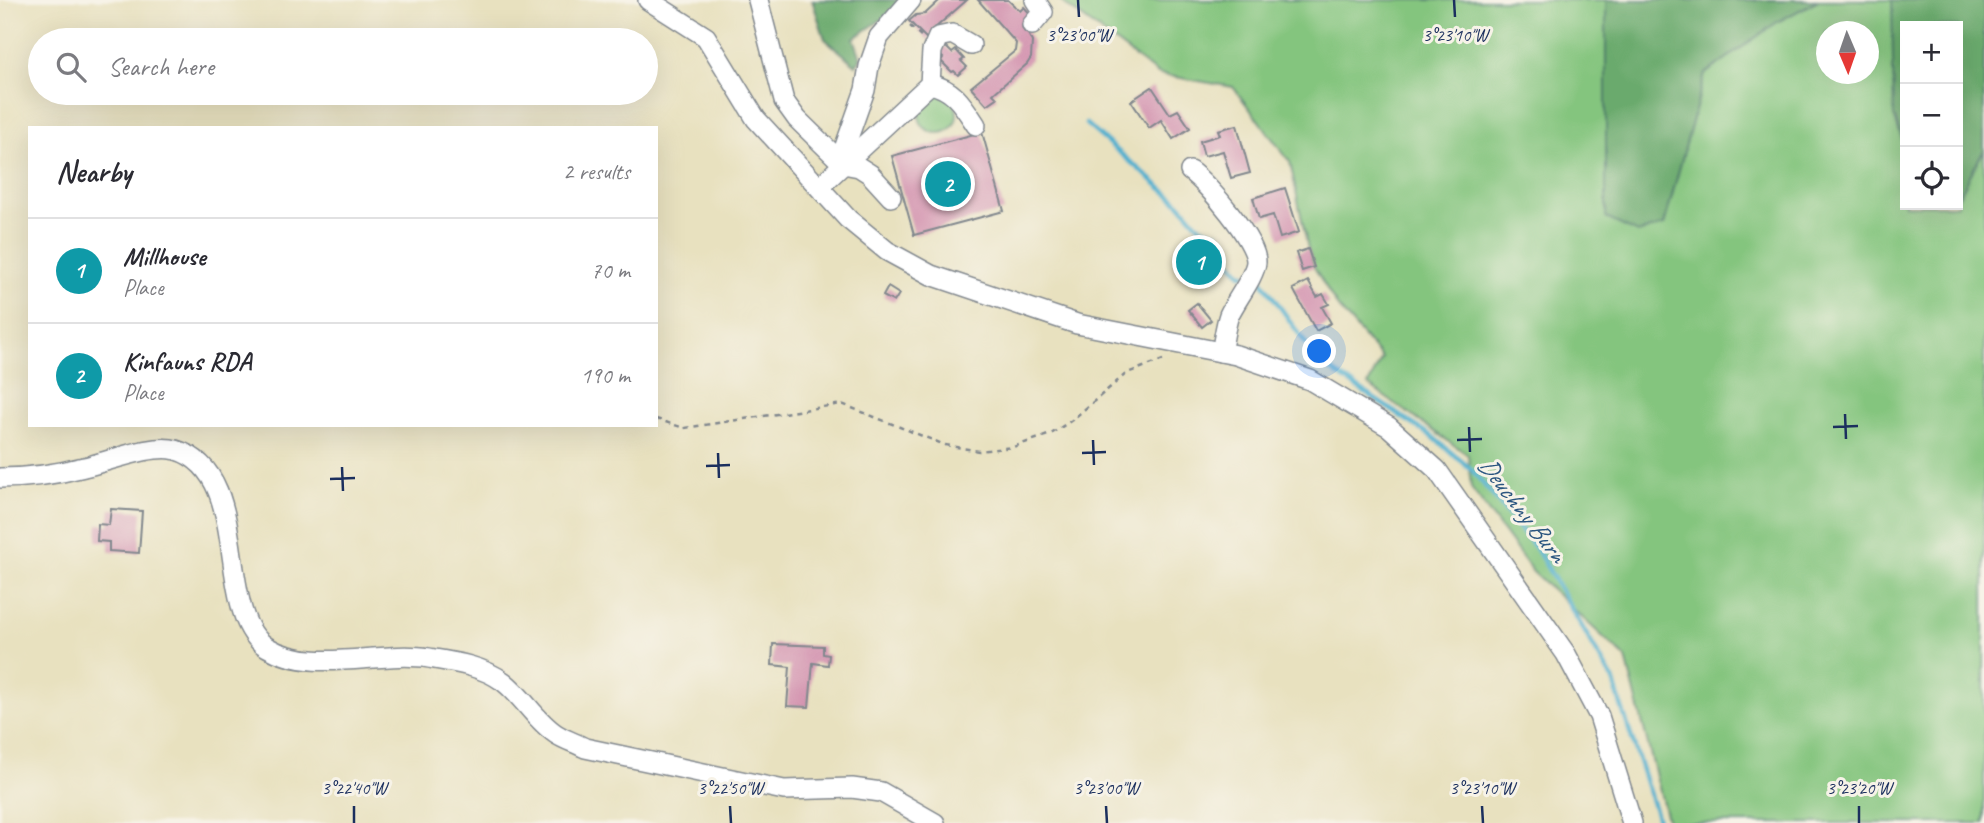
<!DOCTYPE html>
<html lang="en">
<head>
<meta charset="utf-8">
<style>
	:root { --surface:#fff; --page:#f7f7f7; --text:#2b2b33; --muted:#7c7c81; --line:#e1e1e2; --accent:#d1495b }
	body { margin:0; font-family:Caveat,sans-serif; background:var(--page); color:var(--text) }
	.controls { position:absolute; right:21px; top:21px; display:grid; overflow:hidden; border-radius:0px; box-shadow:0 7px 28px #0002 }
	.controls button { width:63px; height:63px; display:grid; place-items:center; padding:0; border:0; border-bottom:2px solid var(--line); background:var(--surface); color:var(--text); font:35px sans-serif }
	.compass { position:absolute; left:1816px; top:21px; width:63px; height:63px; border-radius:50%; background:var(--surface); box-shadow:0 7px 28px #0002; rotate:178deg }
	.you { position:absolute; left:1320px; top:352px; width:24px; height:24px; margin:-18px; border:5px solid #fff; border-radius:50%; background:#1a73e8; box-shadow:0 0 0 10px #1a73e833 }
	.badge { display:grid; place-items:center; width:46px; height:46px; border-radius:50%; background:var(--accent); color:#fff; font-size:23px; font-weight:700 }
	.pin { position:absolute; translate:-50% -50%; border:4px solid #fff; box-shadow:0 2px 7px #0006 }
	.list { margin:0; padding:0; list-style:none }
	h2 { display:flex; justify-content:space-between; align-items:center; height:91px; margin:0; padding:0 28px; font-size:30px }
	h2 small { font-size:23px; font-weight:400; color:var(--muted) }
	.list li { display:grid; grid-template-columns:46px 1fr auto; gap:21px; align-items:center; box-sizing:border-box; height:105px; padding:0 28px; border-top:2px solid var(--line) }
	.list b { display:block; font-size:26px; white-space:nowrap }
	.list p { margin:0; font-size:23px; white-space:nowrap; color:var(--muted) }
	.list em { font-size:23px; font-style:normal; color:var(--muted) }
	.icon { flex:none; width:38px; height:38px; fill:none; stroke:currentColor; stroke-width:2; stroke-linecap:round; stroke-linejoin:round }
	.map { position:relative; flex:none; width:1984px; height:823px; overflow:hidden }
	.search { position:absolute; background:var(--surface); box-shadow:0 7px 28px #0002; left:28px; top:28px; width:630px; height:77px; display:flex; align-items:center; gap:18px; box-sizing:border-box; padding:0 24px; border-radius:38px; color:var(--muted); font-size:26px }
	.panel { position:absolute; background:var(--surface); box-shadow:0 7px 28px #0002; left:28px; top:126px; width:630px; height:301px; border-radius:0px }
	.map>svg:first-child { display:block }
	.green { fill:#84c57e; stroke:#507a6e; stroke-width:2; fill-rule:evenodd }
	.forest { fill:#6baa6d; stroke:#436c66; stroke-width:2 }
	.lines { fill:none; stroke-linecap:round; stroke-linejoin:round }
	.stream { stroke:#51b0cf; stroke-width:4.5 }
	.building { fill:#d290ad }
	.minor-casing { stroke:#82888e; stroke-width:22 }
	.path { stroke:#82888e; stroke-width:2.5; stroke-dasharray:5 5; stroke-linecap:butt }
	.minor { stroke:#fff; stroke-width:19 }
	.ticks { fill:none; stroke:#1b2f5e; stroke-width:2.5 }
	.labels { text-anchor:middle; stroke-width:6; stroke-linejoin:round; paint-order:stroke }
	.water-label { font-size:26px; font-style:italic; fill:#2b5680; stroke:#f7f3e8 }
	.ticks-label { font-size:18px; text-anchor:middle; fill:#1b2f5e; stroke:#f7f3e8; stroke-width:6; stroke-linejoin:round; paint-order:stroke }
</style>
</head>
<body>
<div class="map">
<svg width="1984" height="823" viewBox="0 0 1984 823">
	<rect width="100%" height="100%" fill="#f7f3e8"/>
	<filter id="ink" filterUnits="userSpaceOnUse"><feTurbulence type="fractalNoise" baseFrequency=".0143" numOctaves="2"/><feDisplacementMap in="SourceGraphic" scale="14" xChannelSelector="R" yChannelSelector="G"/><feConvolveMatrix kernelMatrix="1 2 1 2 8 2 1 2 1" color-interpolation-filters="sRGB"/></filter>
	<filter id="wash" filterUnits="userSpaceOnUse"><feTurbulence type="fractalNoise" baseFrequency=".00686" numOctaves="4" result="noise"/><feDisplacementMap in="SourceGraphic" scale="28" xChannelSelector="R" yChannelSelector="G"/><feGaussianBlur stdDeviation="1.57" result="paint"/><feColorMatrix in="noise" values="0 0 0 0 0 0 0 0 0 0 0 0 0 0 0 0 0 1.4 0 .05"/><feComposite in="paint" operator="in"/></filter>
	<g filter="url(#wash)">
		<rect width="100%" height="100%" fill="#e8e1bf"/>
		<!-- green -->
		<g class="green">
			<path d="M1059,0H1606V217L1664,225L1705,74L1777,22L1818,0H1893L1894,115L1905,147V205H1958V197L1984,150V823H1668L1626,658L1533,572L1471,488L1468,455L1368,385L1382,358L1337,306L1314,267L1308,249L1290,162L1233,87L1158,74ZM1826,32H1868V74H1826Z"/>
			<circle cx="938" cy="114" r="19"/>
		</g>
		<!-- forest -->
		<g class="forest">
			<polygon points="812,0 902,0 887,16 854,38 861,58 856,65 825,39"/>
			<polygon points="1606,0 1818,0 1777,22 1705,74 1664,225 1638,233 1606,218"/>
			<polygon points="1892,0 1984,0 1984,150 1958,197 1958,26 1905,26 1905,147 1894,116"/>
		</g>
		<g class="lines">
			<!-- stream -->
			<g class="stream">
				<polyline points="1086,124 1180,204 1199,226 1217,233 1225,243 1232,263 1241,274 1245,274"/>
				<polyline points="1257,274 1313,354 1329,369 1434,438 1471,469 1536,548 1613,680 1659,823"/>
			</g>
		</g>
		<g id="blocks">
			<!-- building -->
			<g class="building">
				<polygon points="940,0 967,0 934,29 928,40 909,21 916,15 925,14"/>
				<polygon points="978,0 1008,0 1020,11 1024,7 1033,17 1024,25 1032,42 1031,58 1027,64 993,94 997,98 987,105 971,87 1015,51 1016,43"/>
				<polygon points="945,46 952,53 956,50 964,59 961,61 967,67 958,75 954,71 952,72 941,61 943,58 938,53"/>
				<polygon points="1152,87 1170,114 1178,110 1190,128 1173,139 1161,120 1149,128 1131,101"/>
				<polygon points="1237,125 1250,173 1231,178 1223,151 1204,156 1200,141 1220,135 1218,130"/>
				<polygon points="982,132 1004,211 914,235 892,156"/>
				<polygon points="1285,188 1299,232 1280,238 1273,215 1259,219 1253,198"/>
				<polygon points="1203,237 1214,252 1187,272 1176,257"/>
				<polygon points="1308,249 1314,267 1302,271 1296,253"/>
				<polygon points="1308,281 1317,297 1323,294 1329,304 1322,307 1331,323 1316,331 1293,289"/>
				<polygon points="888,287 899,294 894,302 883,296"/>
				<polygon points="1197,303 1211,320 1202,327 1188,310"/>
				<polygon points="111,509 142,511 139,553 109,551 109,542 97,541 98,524 109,525"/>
				<polygon points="773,644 823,646 823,654 829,655 828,665 813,663 809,707 787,706 790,667 772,665"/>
			</g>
		</g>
	</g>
	<g filter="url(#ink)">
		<use href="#blocks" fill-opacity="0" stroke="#82888e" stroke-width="2"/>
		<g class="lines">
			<defs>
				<g id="minor">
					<polyline points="648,0 706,37 756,119 848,219 887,251 931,275 1077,324 1236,355 1310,380 1389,427 1437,470 1566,654 1599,716 1632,823"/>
					<polyline points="758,0 784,101 797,119 843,164 859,167 870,174 891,197"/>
					<polyline points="1032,25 1043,12 1035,0"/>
					<path d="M930,84C954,89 963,105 976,125"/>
					<polyline points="848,160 843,152 865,90 869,66 879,37 911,0"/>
					<path d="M1190,171C1207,183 1257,241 1256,262C1255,276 1236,300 1229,315C1225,326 1224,340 1221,352"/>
					<polyline points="819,187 930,84 932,51 938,37 952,34 971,45"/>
					<path d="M0,478C28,478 57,474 84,467C108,462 153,443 176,450C254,473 213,614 267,647C313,675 379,650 429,658C454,662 483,666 504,682C523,697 536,721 556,734C565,740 576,743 585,748L784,790L852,788L881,792L935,823"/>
				</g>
			</defs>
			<!-- minor casing -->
			<use href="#minor" class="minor-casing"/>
			<!-- path -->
			<g class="path">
				<polyline points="910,26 921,36"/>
				<polyline points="656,419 684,428 842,404 945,445 979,451 1013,447 1051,434 1072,420 1127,373 1166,359"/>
			</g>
			<!-- minor -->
			<use href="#minor" class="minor"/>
		</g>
	</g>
	<!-- ticks -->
	<path class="ticks" d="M1078,0L1079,17M1454,0L1455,17M1845,414L1846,439M1469,427L1470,452M1833,427L1858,426M1093,440L1094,465M1457,440L1482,439M718,453L719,478M1082,453L1106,452M706,466L730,465M342,467L343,491M330,479L355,478M354,806V823M730,806L731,823M1106,806L1107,823M1482,806L1483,823M1859,806V823"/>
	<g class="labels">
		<!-- water labels -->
		<g class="water-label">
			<text transform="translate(1523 509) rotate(52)" y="9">Deuchny Burn</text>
		</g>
	</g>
	<g class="ticks-label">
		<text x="1079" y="41">3°23'00"W</text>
		<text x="1455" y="41">3°23'10"W</text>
		<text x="354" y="794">3°22'40"W</text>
		<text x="730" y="794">3°22'50"W</text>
		<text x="1106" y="794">3°23'00"W</text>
		<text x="1482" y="794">3°23'10"W</text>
		<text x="1859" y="794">3°23'20"W</text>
	</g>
</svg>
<div class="controls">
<button>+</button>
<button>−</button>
<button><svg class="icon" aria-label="locate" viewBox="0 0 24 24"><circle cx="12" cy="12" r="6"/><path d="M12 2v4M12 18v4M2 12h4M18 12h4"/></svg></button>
</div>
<svg class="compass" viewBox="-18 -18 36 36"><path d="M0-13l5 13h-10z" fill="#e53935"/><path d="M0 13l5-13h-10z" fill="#7c7c81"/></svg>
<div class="you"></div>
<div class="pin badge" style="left:1199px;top:262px;background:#0f9aa8">1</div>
<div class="pin badge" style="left:948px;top:184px;background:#0f9aa8">2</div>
<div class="search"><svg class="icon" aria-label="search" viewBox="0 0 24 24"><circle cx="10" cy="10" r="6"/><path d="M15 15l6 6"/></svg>Search here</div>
<section class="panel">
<h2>Nearby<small>2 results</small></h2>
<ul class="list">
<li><span class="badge" style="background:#0f9aa8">1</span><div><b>Millhouse</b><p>Place</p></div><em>70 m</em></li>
<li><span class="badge" style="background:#0f9aa8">2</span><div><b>Kinfauns RDA</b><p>Place</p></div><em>190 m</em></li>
</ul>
</section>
</div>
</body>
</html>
